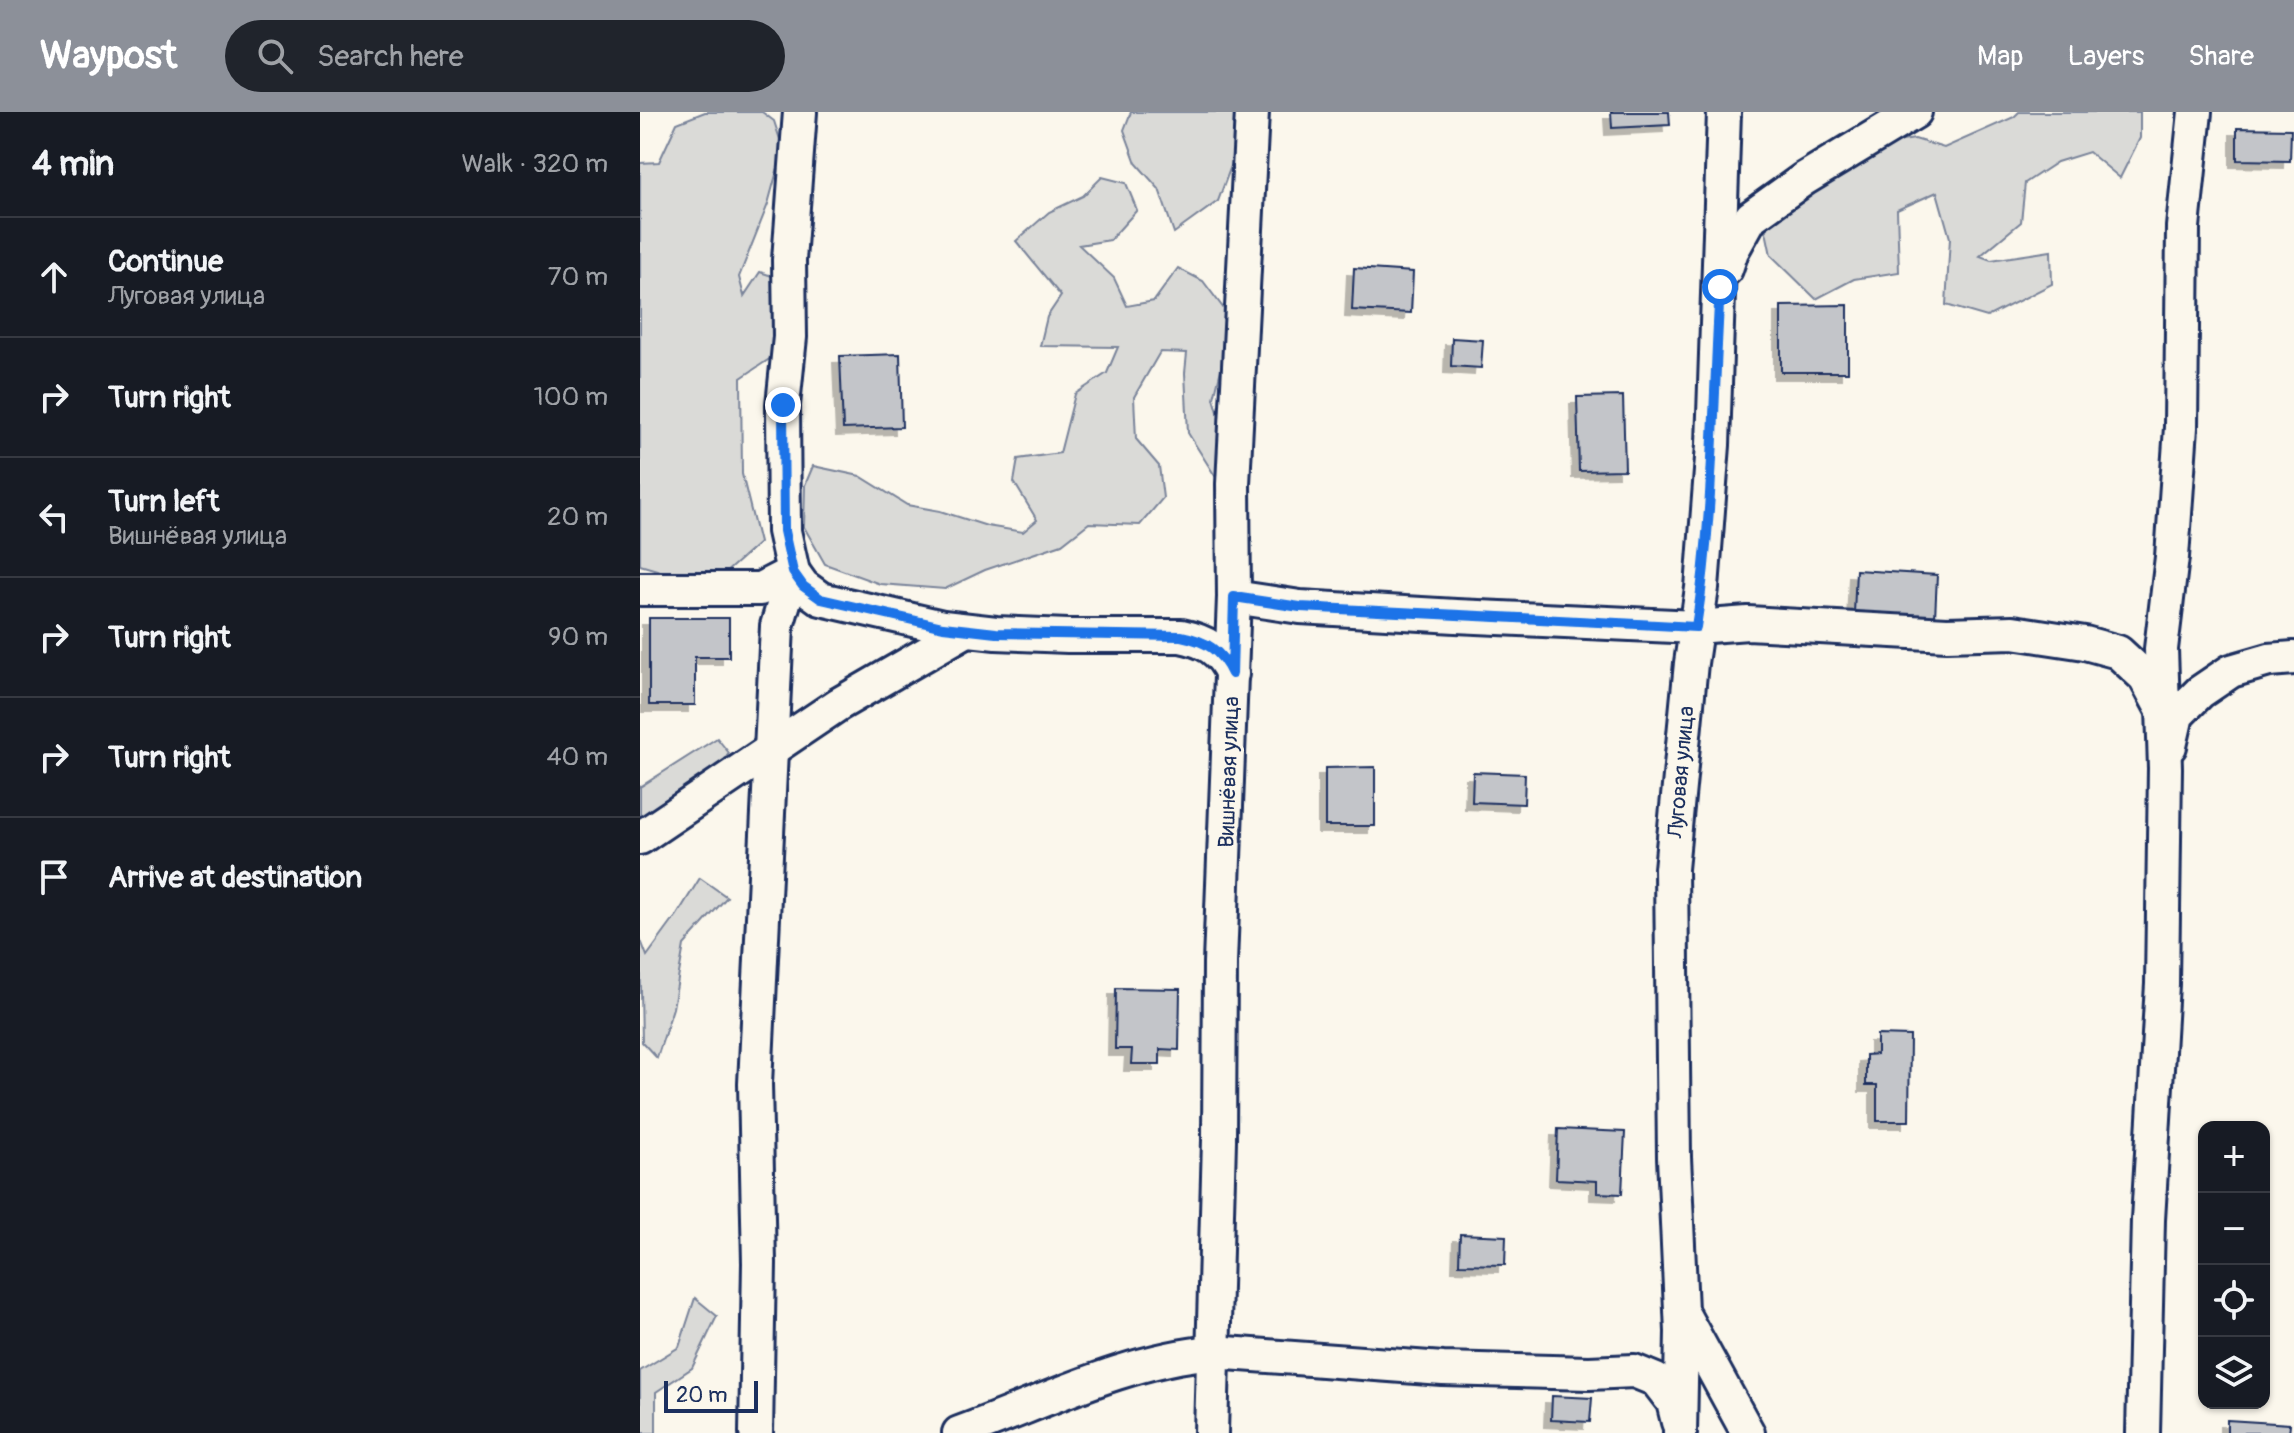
<!DOCTYPE html>
<html lang="en">
<head>
<meta charset="utf-8">
<style>
	:root { --surface:#171b24; --page:#20242c; --text:#f1f3f6; --muted:#9ea1a6; --line:#363941; --accent:#8c9099 }
	body { margin:0; font-family:Pangolin,sans-serif; background:var(--page); color:var(--text) }
	.controls { position:absolute; right:24px; bottom:24px; display:grid; overflow:hidden; border-radius:16px; box-shadow:0 2px 6px #0004 }
	.controls button { width:72px; height:72px; display:grid; place-items:center; padding:0; border:0; border-bottom:2px solid var(--line); background:var(--surface); color:var(--text); font:40px sans-serif }
	.scale { position:absolute; left:24px; bottom:20px; width:94px; box-sizing:border-box; padding-left:8px; border:4px solid #1b2f5e; border-top:0; font-size:22px; line-height:28px; white-space:nowrap; color:#1b2f5e; -webkit-text-stroke:6px #fbf7ec; paint-order:stroke }
	.stop { position:absolute; width:24px; height:24px; margin:-18px; border:6px solid #1a73e8; border-radius:50%; background:#fff }
	.stop.end { background:#1a73e8; border-color:#fff; box-shadow:0 2px 8px #0008 }
	.list { margin:0; padding:0; list-style:none }
	h2 { display:flex; justify-content:space-between; align-items:center; height:104px; margin:0; padding:0 32px; font-size:34px }
	h2 small { font-size:26px; font-weight:400; color:var(--muted) }
	.list li { display:grid; grid-template-columns:52px 1fr auto; gap:24px; align-items:center; box-sizing:border-box; height:120px; padding:0 32px; border-top:2px solid var(--line) }
	.list b { display:block; font-size:30px; white-space:nowrap }
	.list p { margin:0; font-size:26px; white-space:nowrap; color:var(--muted) }
	.list em { font-size:26px; font-style:normal; color:var(--muted) }
	.icon { flex:none; width:44px; height:44px; fill:none; stroke:currentColor; stroke-width:2; stroke-linecap:round; stroke-linejoin:round }
	.map { position:relative; flex:none; width:1654px; height:1321px; overflow:hidden }
	header { display:flex; align-items:center; gap:48px; box-sizing:border-box; height:112px; padding:0 40px; background:var(--accent); color:#fff }
	header strong { font-size:38px }
	nav { display:flex; gap:44px; margin-inline-start:auto; font-size:28px }
	.search { width:560px; height:72px; background:var(--page); display:flex; align-items:center; gap:20px; box-sizing:border-box; padding:0 28px; border-radius:44px; color:var(--muted); font-size:30px }
	main { display:flex }
	aside { flex:1; background:var(--surface) }
	.map>svg:first-child { display:block }
	.green { fill:#dadad7; stroke:#7a849a; stroke-width:2 }
	.building { fill:#c3c5c9; stroke:#1b2f5e; stroke-width:2; filter:url(#shadow) }
	.lines { fill:none; stroke-linecap:round; stroke-linejoin:round }
	.street-casing { stroke:#1b2f5e; stroke-width:38 }
	.street { stroke:#fbf7ec; stroke-width:32 }
	.route { stroke:#1a73e8; stroke-width:10 }
	.labels { text-anchor:middle; stroke-width:6; stroke-linejoin:round; paint-order:stroke }
	.street-label { font-size:22px; fill:#1b2f5e; stroke:#fbf7ec }
</style>
</head>
<body>
<header>
<strong>Waypost</strong>
<div class="search"><svg class="icon" aria-label="search" viewBox="0 0 24 24"><circle cx="10" cy="10" r="6"/><path d="M15 15l6 6"/></svg>Search here</div>
<nav><a>Map</a><a>Layers</a><a>Share</a></nav>
</header>
<main>
<aside>
<h2>4 min<small>Walk · 320 m</small></h2>
<ul class="list">
<li><svg class="icon" aria-label="ahead" viewBox="0 0 24 24"><path d="M12 20V5M6 11l6-6 6 6"/></svg><div><b>Continue</b><p>Луговая улица</p></div><em>70 m</em></li>
<li><svg class="icon" aria-label="right" viewBox="0 0 24 24"><path d="M7 20v-9h11M14 6l5 5-5 5"/></svg><div><b>Turn right</b></div><em>100 m</em></li>
<li><svg class="icon" aria-label="left" viewBox="0 0 24 24"><path d="M17 20v-9H6M10 6l-5 5 5 5"/></svg><div><b>Turn left</b><p>Вишнёвая улица</p></div><em>20 m</em></li>
<li><svg class="icon" aria-label="right" viewBox="0 0 24 24"><path d="M7 20v-9h11M14 6l5 5-5 5"/></svg><div><b>Turn right</b></div><em>90 m</em></li>
<li><svg class="icon" aria-label="right" viewBox="0 0 24 24"><path d="M7 20v-9h11M14 6l5 5-5 5"/></svg><div><b>Turn right</b></div><em>40 m</em></li>
<li><svg class="icon" aria-label="arrive" viewBox="0 0 24 24"><path d="M6 21V4h12l-3 4 3 4H6"/></svg><div><b>Arrive at destination</b></div></li>
</ul>
</aside>
<div class="map">
<svg width="1654" height="1321" viewBox="0 0 1654 1321">
	<defs>
		<filter id="shadow"><feDropShadow dx="-7" dy="7" stdDeviation="0" flood-color="#0004"/></filter>
	</defs>
	<rect width="100%" height="100%" fill="#fbf7ec"/>
	<filter id="ink" filterUnits="userSpaceOnUse"><feTurbulence type="fractalNoise" baseFrequency=".0125" numOctaves="2"/><feDisplacementMap in="SourceGraphic" scale="16" xChannelSelector="R" yChannelSelector="G"/><feConvolveMatrix kernelMatrix="1 2 1 2 8 2 1 2 1" color-interpolation-filters="sRGB"/></filter>
	<g filter="url(#ink)">
		<!-- green -->
		<g class="green">
			<polygon points="65,0 122,0 134,9 143,37 128,92 99,165 104,184 120,160 141,167 134,244 101,266 102,362 119,431 84,462 34,463 0,453 0,51 19,50 37,11"/>
			<polygon points="491,0 599,0 595,43 578,89 534,121 519,77 496,51 484,18"/>
			<polygon points="1379,0 1500,0 1500,26 1480,66 1449,40 1417,50 1385,71 1381,110 1340,144 1351,148 1411,139 1412,172 1347,205 1306,193 1310,126 1297,80 1257,98 1259,160 1214,167 1176,187 1131,143 1120,91 1223,35 1275,27 1304,36 1374,5"/>
			<polygon points="462,65 486,71 497,98 470,128 439,133 474,166 487,194 514,189 538,156 563,169 590,205 585,241 574,286 592,348 575,364 548,321 545,261 547,241 520,240 494,285 496,327 519,354 523,386 500,413 449,411 422,432 345,458 305,477 240,472 185,452 164,415 165,373 173,354 220,364 267,393 300,399 347,414 383,420 397,408 374,370 378,347 420,341 435,282 467,261 478,235 400,234 407,205 421,184 376,129 409,100 443,84"/>
			<polygon points="77,626 89,641 71,668 0,721 0,675"/>
			<polygon points="60,766 87,785 44,833 33,896 17,946 2,930 0,826 7,844 37,803"/>
			<polygon points="55,1186 77,1204 52,1256 16,1280 16,1321 0,1321 0,1259 39,1235"/>
		</g>
		<!-- building -->
		<g class="building">
			<polygon points="971,0 1029,0 1030,13 972,16"/>
			<polygon points="1597,16 1651,17 1650,49 1597,48"/>
			<polygon points="714,156 773,160 771,201 712,198"/>
			<polygon points="1208,193 1208,260 1141,260 1141,194"/>
			<polygon points="812,226 843,228 841,256 811,254"/>
			<polygon points="260,242 262,315 203,317 200,244"/>
			<polygon points="983,284 985,358 939,359 937,285"/>
			<polygon points="1216,458 1297,463 1295,506 1214,501"/>
			<polygon points="9,506 89,506 89,545 55,545 55,593 9,593"/>
			<polygon points="735,655 735,714 685,714 685,656"/>
			<polygon points="833,660 885,662 884,692 832,690"/>
			<polygon points="476,876 540,877 539,938 520,937 520,952 491,952 492,937 475,937"/>
			<polygon points="1237,923 1270,924 1269,1009 1237,1009 1237,973 1226,973 1226,943 1237,942"/>
			<polygon points="918,1017 985,1020 982,1082 957,1081 957,1069 916,1067"/>
			<polygon points="820,1122 866,1124 865,1153 819,1152"/>
			<polygon points="912,1284 952,1286 950,1310 911,1308"/>
			<polygon points="1587,1308 1650,1312 1649,1321 1587,1321"/>
		</g>
		<g class="lines">
			<defs>
				<g id="street">
					<path d="M160,0L149,148L150,225L143,293L144,419L153,460L163,474L181,487L303,515L356,521L428,524H541C566,529 581,538 592,562"/>
					<polyline points="1086,157 1092,139 1111,105 1164,67 1275,0"/>
					<polyline points="0,477 120,477 153,460"/>
					<polyline points="594,485 660,495 816,504 1056,515 1108,511 1307,522 1373,520 1445,531 1478,540 1505,565 1521,595"/>
					<polyline points="1530,634 1537,603 1560,580 1591,559 1629,548 1654,546"/>
					<polyline points="0,726 199,592 327,518"/>
					<polyline points="1044,1204 1108,1321"/>
					<polyline points="116,1321 119,1151 115,972 137,514 153,460"/>
					<path d="M319,1321C402,1291 485,1248 573,1240L803,1257L949,1261L994,1259L1016,1268L1033,1290L1038,1310"/>
					<polyline points="571,1321 579,1028 580,851 594,485 593,372 612,0"/>
					<polyline points="1040,1321 1042,1220 1034,1045 1031,757 1051,551 1062,476 1073,333 1084,0"/>
					<polyline points="1503,1321 1508,1108 1522,872 1525,656 1521,537 1532,445 1541,315 1543,115 1555,0"/>
				</g>
			</defs>
			<!-- street casing -->
			<use href="#street" class="street-casing"/>
			<!-- street -->
			<use href="#street" class="street"/>
		</g>
	</g>
	<g class="lines" filter="url(#ink)">
		<!-- route -->
		<path class="route" d="M143,293L144,419L153,460L163,474L181,487L303,515L356,521L541,524C566,529 581,538 592,562L594,485L660,495L1056,515C1074,402 1073,288 1080,175"/>
	</g>
	<g class="labels">
		<!-- street labels -->
		<g class="street-label">
			<text transform="translate(588 660) rotate(-88)" y="8">Вишнёвая улица</text>
			<text transform="translate(1040 660) rotate(-85)" y="8">Луговая улица</text>
		</g>
	</g>
</svg>
<div class="controls">
<button>+</button>
<button>−</button>
<button><svg class="icon" aria-label="locate" viewBox="0 0 24 24"><circle cx="12" cy="12" r="6"/><path d="M12 2v4M12 18v4M2 12h4M18 12h4"/></svg></button>
<button><svg class="icon" aria-label="layers" viewBox="0 0 24 24"><path d="M12 4l9 5-9 5-9-5zM3 14l9 5 9-5"/></svg></button>
</div>
<div class="scale">20 m</div>
<div class="stop" style="left:1080px;top:175px"></div>
<div class="stop end" style="left:143px;top:293px"></div>
</div>
</main>
</body>
</html>
